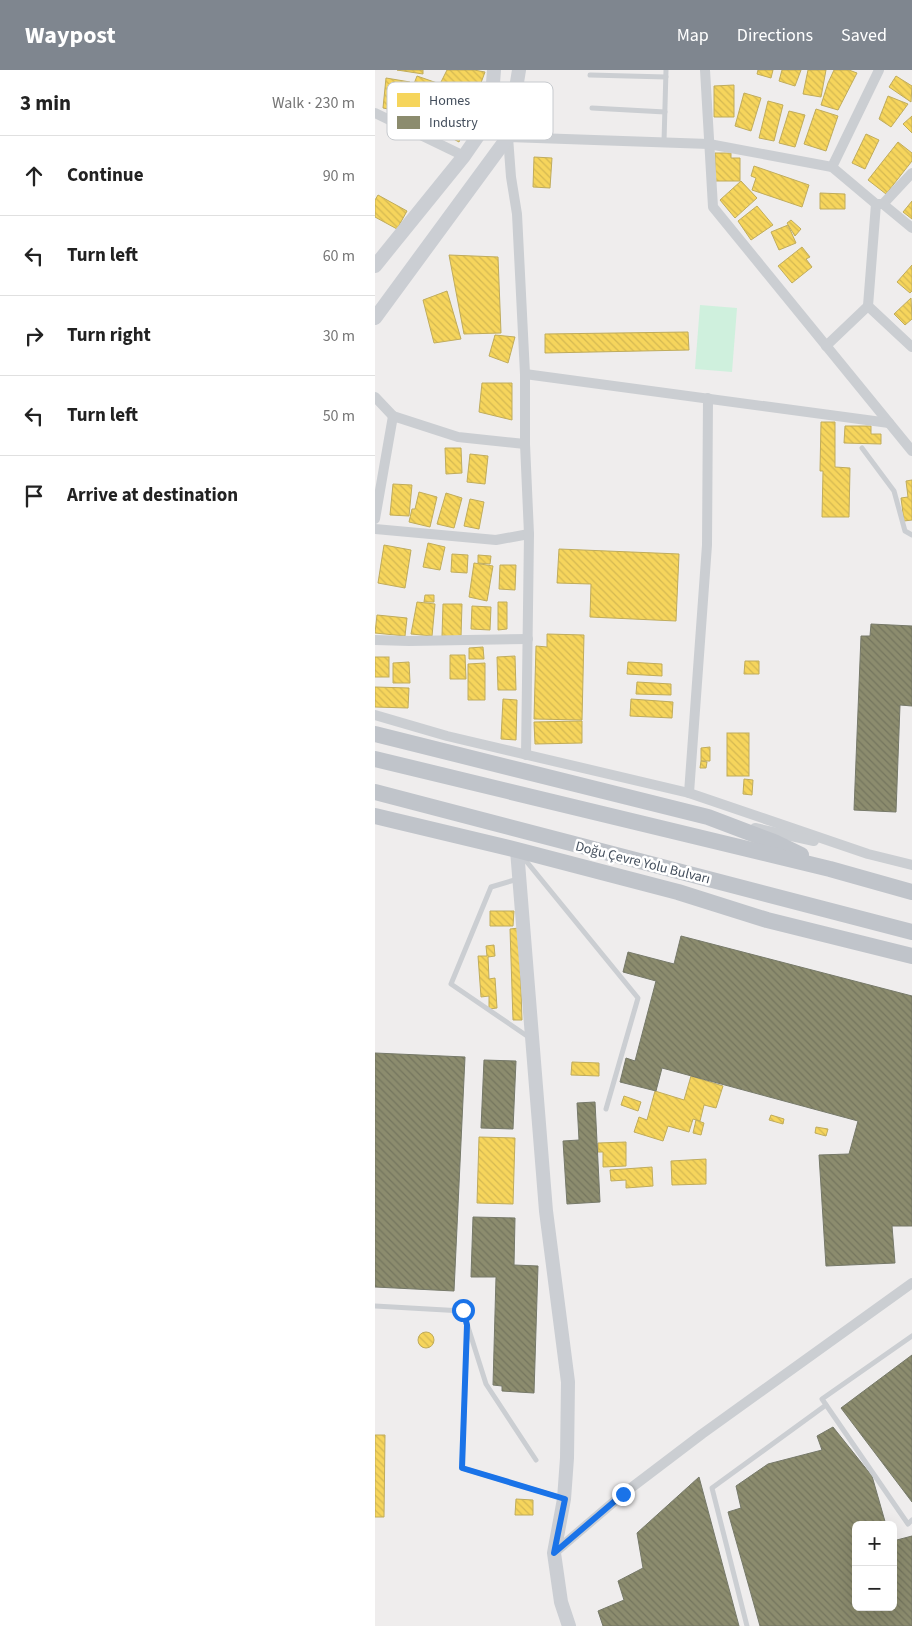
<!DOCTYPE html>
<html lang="en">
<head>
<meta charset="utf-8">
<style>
	:root { --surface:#fff; --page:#f6f6f6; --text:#222; --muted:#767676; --line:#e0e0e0; --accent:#7f868f }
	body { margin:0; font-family:"Source Sans 3",sans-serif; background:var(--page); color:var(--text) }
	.controls { position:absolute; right:15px; bottom:15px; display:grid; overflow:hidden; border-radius:8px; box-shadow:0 5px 20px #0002 }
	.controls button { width:45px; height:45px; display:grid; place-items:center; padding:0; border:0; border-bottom:1px solid var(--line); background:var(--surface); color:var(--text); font:25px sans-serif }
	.stop { position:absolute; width:15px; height:15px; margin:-11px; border:4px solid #1a73e8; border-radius:50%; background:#fff }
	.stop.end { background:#1a73e8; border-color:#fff; box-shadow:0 1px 5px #0008 }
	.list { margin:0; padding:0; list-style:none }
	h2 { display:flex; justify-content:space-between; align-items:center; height:65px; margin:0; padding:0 20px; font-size:21px }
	h2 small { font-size:16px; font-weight:400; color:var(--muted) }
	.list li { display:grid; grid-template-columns:32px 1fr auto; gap:15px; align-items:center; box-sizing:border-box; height:80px; padding:0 20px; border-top:1px solid var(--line) }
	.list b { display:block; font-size:19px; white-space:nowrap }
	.list em { font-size:16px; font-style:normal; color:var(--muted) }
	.icon { flex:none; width:28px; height:28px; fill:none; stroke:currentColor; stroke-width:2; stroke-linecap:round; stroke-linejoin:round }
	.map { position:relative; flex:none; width:537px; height:1556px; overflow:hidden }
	header { display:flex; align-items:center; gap:30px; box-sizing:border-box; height:70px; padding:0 25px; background:var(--accent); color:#fff }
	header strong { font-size:24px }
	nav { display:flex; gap:28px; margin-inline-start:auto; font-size:18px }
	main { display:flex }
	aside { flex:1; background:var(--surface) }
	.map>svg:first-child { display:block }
	.green { fill:#cff0dd }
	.homes { fill:url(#homes-back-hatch); stroke:#c0ac5c }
	.industry { fill:url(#industry-back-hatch); stroke:#767969 }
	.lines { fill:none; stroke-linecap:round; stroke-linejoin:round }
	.service { stroke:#cbced2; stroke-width:5 }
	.minor { stroke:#cbced2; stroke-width:10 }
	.secondary { stroke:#cbced3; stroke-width:14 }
	.trunk { stroke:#c0c4ca; stroke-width:16 }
	.route { stroke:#1a73e8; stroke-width:6 }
	.labels { text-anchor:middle; stroke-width:5; stroke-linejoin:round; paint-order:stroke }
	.street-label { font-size:14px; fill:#434e5c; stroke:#fff }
	.key { fill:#fff; stroke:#c7cace; stroke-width:1 }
	.key-label { font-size:14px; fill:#434e5c }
</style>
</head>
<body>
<header>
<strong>Waypost</strong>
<nav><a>Map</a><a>Directions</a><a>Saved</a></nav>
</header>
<main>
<aside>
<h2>3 min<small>Walk · 230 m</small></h2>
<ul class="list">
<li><svg class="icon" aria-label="ahead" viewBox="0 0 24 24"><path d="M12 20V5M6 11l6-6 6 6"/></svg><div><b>Continue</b></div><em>90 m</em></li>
<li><svg class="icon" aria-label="left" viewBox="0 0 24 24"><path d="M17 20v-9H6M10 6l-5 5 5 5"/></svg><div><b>Turn left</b></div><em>60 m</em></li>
<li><svg class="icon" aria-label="right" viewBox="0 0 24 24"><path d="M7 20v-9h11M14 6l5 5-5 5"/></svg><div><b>Turn right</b></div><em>30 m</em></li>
<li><svg class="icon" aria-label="left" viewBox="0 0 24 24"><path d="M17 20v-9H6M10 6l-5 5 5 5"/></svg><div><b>Turn left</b></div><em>50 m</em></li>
<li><svg class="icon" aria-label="arrive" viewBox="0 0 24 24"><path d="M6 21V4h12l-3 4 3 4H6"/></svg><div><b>Arrive at destination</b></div></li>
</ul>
</aside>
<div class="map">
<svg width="537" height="1556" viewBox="0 0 537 1556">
	<defs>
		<pattern id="homes-back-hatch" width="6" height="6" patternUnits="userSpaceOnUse" patternTransform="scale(1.25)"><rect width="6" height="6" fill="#f6d55c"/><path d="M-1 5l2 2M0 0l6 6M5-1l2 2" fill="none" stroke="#d4b852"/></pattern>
		<pattern id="industry-back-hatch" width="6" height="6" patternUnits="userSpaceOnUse" patternTransform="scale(1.25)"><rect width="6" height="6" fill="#8c8c6e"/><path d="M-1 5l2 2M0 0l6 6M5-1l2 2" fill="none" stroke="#74755e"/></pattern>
	</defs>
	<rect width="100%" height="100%" fill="#efeded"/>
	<!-- green -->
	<polygon class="green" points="325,235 362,238 357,302 320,299"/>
	<!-- homes -->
	<g class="homes">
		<polygon points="22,0 48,0 48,4"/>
		<polygon points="72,0 99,0 110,2 84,72 28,42 42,6 65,14"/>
		<polygon points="383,0 398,0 396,8 382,4"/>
		<polygon points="407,0 426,0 420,16 404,11"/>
		<polygon points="433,0 451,0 446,27 428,24"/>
		<polygon points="459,0 474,0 482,3 463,40 446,35 453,13"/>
		<polygon points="521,6 537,16 536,32 514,17"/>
		<polygon points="11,8 35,12 24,41 8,38"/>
		<polygon points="359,15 359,47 339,47 339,16"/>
		<polygon points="369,23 386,28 376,61 360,56"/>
		<polygon points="513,26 533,34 516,57 504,49"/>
		<polygon points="393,31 408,35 399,71 384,68"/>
		<polygon points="441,39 463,46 451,81 429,74"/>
		<polygon points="414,41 430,45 420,77 404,73"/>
		<polygon points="537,46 537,63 528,54"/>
		<polygon points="491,64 504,70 490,99 477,93"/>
		<polygon points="523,72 537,83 537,91 511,124 493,110"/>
		<polygon points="340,83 356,83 356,88 365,88 365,111 340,111"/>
		<polygon points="159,87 177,88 175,118 158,117"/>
		<polygon points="379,96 434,115 427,137 377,120 381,108 376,106"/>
		<polygon points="366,111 382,128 360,148 345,130"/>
		<polygon points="445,123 470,124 470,139 445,139"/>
		<polygon points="3,125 32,141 22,159 0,147 0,130"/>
		<polygon points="537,131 537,149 528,142"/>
		<polygon points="382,136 398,155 376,170 363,151"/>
		<polygon points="416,150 426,159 420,166 412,153"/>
		<polygon points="413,155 421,173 404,180 396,162"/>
		<polygon points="427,177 435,187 431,189 437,197 417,213 403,196"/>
		<polygon points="74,185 123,187 126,263 89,264"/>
		<polygon points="537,195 537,221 535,223 522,212"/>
		<polygon points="72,221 86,269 59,273 48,230"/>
		<polygon points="536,228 537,249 530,255 519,244"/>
		<polygon points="313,262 314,280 170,283 170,264"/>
		<polygon points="120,265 140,267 133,293 114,286"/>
		<polygon points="107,313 137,313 137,350 104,342"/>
		<polygon points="446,352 460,352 460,397 475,398 474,447 447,447 448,401 445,401"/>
		<polygon points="470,356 496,356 496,364 506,364 506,374 469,373"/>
		<polygon points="70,378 86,378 87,403 71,404"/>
		<polygon points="95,384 113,386 110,414 92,412"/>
		<polygon points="537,410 537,450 529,451 526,428 533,427 531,411"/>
		<polygon points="18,414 37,415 34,446 15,445"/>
		<polygon points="44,422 62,427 55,457 34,452 37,439 40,439"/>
		<polygon points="71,423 87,428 79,458 62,454"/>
		<polygon points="95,429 109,432 104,459 89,456"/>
		<polygon points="53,473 70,477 65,500 48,497"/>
		<polygon points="9,475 36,480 30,518 3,513"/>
		<polygon points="184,479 304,484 301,551 215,547 216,514 182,513"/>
		<polygon points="77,484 93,485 92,503 76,502"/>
		<polygon points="103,485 116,486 115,494 103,493"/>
		<polygon points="99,493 118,496 112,531 94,527"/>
		<polygon points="125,495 141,495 140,520 124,519"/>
		<polygon points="50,525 59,525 59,532 49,532"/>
		<polygon points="42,532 60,534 57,566 36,564"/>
		<polygon points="123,532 132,532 132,559 123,560"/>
		<polygon points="68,534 87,534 86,567 67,566"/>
		<polygon points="97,536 116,537 115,560 96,559"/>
		<polygon points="2,545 32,548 30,566 0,563"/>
		<polygon points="172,564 209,565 207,650 159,649 161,576 172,577"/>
		<polygon points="108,577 109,589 94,589 94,578"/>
		<polygon points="75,585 90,585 91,609 75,609"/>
		<polygon points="140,586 141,620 123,620 122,587"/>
		<rect x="0" y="587" width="14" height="20"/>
		<polygon points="370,591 384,591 384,604 369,604"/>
		<polygon points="34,592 35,613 18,613 18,593"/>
		<polygon points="253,592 287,594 287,606 252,604"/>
		<polygon points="110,593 110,630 93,630 93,594"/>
		<polygon points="262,612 296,614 296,625 261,624"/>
		<polygon points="0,617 34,618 33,638 0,637"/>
		<polygon points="128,629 142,630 141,670 126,669"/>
		<polygon points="256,629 298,632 297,648 255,646"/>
		<polygon points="207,651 207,673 160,674 159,652"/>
		<rect x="352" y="663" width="22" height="43"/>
		<polygon points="335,677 335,691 326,691 326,678"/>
		<polygon points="326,691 332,692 331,698 325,698"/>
		<polygon points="369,709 378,710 377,725 368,724"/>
		<polygon points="115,841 139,841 138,856 115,856"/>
		<polygon points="144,858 147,950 138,950 135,859"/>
		<polygon points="119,875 120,886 113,887 114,909 120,908 122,938 114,939 114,926 106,927 103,886 112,886 111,876"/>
		<polygon points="197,992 224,993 224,1006 196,1005"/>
		<polygon points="316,1006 348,1016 341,1038 329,1035 325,1051 318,1049 314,1062 293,1056 288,1071 259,1062 264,1047 272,1050 280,1021 309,1030"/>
		<polygon points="249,1026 266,1032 263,1041 246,1035"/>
		<polygon points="396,1045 409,1049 408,1054 394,1050"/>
		<polygon points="321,1050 329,1053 326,1065 318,1063"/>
		<polygon points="441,1057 453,1059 451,1066 440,1063"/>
		<polygon points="104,1067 140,1068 138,1134 102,1133"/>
		<polygon points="251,1072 251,1096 228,1097 228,1082 223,1082 223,1073"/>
		<polygon points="331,1089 331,1114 297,1115 296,1091"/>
		<polygon points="277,1097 278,1116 251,1118 251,1110 236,1111 235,1100"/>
		<circle cx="51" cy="1270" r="8"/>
		<polygon points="0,1365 10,1365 9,1447 0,1447"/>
		<polygon points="141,1429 158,1430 158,1445 140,1445"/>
	</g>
	<!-- industry -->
	<g class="industry">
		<polygon points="496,554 537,556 537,636 525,635 521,742 479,740 486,566 495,566"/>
		<polygon points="306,866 537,926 537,1156 517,1156 520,1193 451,1196 444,1085 474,1084 483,1051 287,998 281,1021 245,1012 251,988 260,991 281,911 248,902 253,882 299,894"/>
		<polygon points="0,983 90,987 79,1221 0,1217"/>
		<polygon points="109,990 141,991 138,1059 106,1058"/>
		<polygon points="220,1032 225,1132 192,1134 188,1071 204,1070 202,1033"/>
		<polygon points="98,1147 140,1148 139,1195 163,1196 159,1323 127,1321 127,1316 118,1315 121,1207 96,1207"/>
		<polygon points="537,1285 537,1432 466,1338"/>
		<polygon points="458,1357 497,1406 511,1455 481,1455 481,1537 518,1537 518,1471 537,1466 537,1556 385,1556 353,1442 366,1438 361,1416 393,1394 447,1380 442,1366"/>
		<polygon points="324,1407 364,1556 228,1556 223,1541 249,1530 243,1511 268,1498 262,1463"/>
	</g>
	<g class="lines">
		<!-- service -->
		<g class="service">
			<polyline points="215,5 291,7"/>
			<polyline points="217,38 290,42"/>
			<polyline points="289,72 291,0"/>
			<polyline points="487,378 519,421 530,461 537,465"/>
			<polyline points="147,786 263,928 231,1039"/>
			<polyline points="143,809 116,817 76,914 155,968"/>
			<polyline points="0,1236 88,1241 111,1314 161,1390"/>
			<polyline points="92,1261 87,1398 187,1428"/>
			<polyline points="537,1266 447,1329 533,1454 537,1450"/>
			<polyline points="372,1556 337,1418 451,1335"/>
		</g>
		<!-- minor -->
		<g class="minor">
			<polyline points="330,0 338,137 537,381"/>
			<polyline points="0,43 89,86"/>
			<polyline points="457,97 504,0"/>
			<polyline points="501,134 493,236 537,277"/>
			<polyline points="508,134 537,103"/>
			<polyline points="451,276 493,236"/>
			<polyline points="150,304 514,353"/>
			<polyline points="0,327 18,346"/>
			<polyline points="0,449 18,346 83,367 150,374"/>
			<polyline points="0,459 121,470 154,464"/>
			<polyline points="0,570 34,571 153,569"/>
			<polyline points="0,645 72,666 314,723 493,784 537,795"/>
			<polyline points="151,685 154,464 150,374 150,304 142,144 136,107 133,67 334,74 457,97 501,134 508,134 537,158"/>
			<polyline points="314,723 332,475 333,328"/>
			<polyline points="380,758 439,771"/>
			<polyline points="179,1483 248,1424 327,1364 537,1213"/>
		</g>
		<!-- secondary -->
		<g class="secondary">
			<polyline points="0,196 89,86 107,60 117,26 119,0"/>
			<polyline points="0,248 133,67 144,0"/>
			<polyline points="142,780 171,1141 193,1312 192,1388 189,1429 179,1483 186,1532 194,1556"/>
		</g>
		<!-- trunk -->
		<g class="trunk">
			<polyline points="0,664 333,747 399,772 426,785"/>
			<polyline points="0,689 455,799 537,822"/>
			<polyline points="0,722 537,862"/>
			<polyline points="0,746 142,780 303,822 392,850 537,886"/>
		</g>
	</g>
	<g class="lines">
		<!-- route -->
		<polyline class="route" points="88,1240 92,1255 87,1398 190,1429 179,1483 248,1424"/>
	</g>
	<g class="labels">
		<!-- street labels -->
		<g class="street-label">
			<text transform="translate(268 792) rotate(14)" y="5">Doğu Çevre Yolu Bulvarı</text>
		</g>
	</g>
	<!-- legend -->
	<rect x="12" y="12" width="166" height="58" rx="8" class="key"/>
	<rect x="22" y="23" width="23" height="14" fill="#f6d55c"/>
	<rect x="22" y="46" width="23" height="13" fill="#8c8c6e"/>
	<g class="key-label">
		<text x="54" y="35">Homes</text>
		<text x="54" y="57">Industry</text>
	</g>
</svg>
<div class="controls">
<button>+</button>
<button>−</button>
</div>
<div class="stop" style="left:88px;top:1240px"></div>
<div class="stop end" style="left:248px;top:1424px"></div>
</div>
</main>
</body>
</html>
